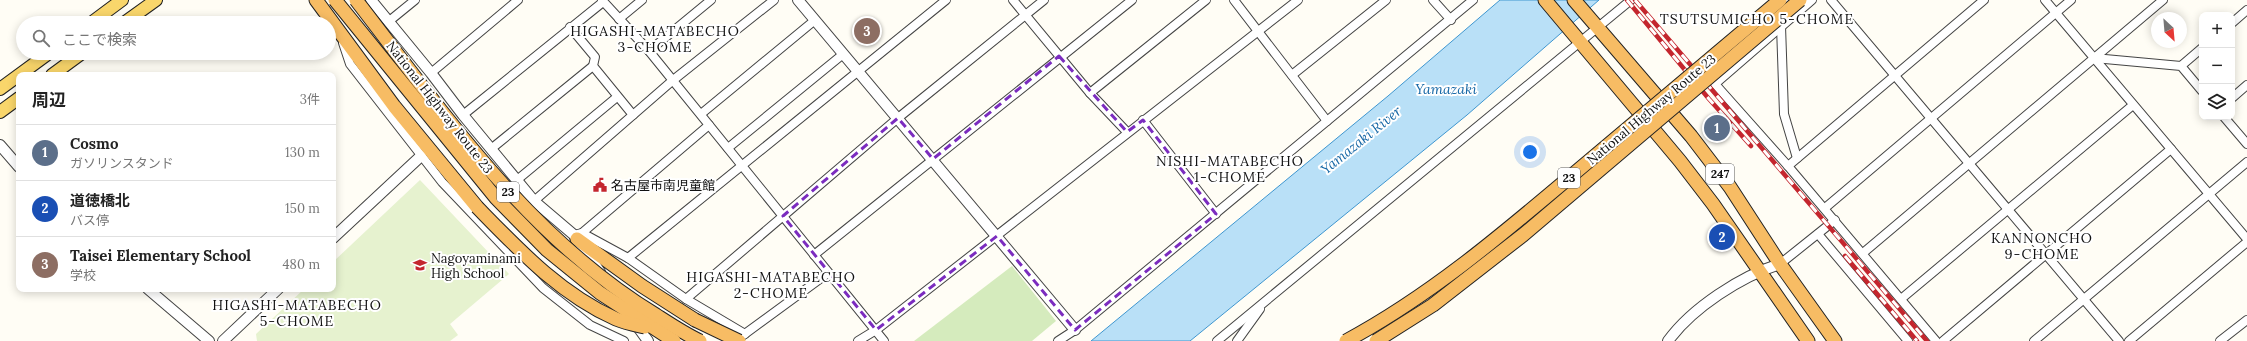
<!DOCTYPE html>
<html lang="ja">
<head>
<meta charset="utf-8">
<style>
	:root { --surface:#fff; --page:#f2f2f2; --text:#222; --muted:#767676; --line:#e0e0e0; --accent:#c4262e }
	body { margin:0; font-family:Lora,"Noto Sans JP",serif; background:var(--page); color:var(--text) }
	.controls { position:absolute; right:12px; top:12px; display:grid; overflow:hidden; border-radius:8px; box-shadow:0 2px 10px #0003 }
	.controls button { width:36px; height:36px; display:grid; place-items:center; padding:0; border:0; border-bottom:1px solid var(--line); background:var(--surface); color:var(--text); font:20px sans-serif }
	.compass { position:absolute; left:2151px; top:12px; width:36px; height:36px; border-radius:50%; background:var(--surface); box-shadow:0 2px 10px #0003; rotate:154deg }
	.you { position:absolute; left:1530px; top:152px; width:14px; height:14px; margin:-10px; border:3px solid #fff; border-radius:50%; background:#1a73e8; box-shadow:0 0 0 6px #1a73e833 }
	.badge { display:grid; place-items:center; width:26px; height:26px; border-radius:50%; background:var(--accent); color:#fff; font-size:13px; font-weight:700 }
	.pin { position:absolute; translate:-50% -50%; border:2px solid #fff; box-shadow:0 1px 4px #0006 }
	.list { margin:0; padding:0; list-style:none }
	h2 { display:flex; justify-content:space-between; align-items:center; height:52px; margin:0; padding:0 16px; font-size:17px }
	h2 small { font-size:13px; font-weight:400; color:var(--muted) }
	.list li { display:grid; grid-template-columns:26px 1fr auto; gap:12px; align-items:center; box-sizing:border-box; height:56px; padding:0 16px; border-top:1px solid var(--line) }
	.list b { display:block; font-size:15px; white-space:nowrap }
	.list p { margin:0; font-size:13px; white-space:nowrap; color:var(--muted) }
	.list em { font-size:13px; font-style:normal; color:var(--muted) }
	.icon { flex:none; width:22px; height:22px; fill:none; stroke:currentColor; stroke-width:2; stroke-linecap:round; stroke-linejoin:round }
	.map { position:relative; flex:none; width:2247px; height:341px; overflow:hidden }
	.search { position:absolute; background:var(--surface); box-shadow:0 2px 10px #0003; left:16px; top:16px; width:320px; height:44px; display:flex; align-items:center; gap:10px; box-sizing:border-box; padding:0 14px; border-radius:22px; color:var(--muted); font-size:15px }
	.panel { position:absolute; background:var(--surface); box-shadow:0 2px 10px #0003; left:16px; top:72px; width:320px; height:220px; border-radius:8px }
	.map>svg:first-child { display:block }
	.green { fill:#d5ebbd }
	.pitch { fill:#e6f2cf }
	.water { fill:#b9e0f7; stroke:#3f96cf }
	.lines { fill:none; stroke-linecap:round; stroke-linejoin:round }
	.minor-casing { stroke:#444; stroke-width:10 }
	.tertiary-casing { stroke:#444; stroke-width:12 }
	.primary-casing { stroke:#222; stroke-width:14 }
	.trunk-casing { stroke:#222; stroke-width:15 }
	.minor { stroke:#fff; stroke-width:8 }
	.tertiary { stroke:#fff; stroke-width:10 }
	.primary { stroke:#f9d66b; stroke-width:12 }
	.trunk { stroke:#f7bc64; stroke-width:13 }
	.rail-casing { stroke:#c4262e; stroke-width:4.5 }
	.rail { stroke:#fff; stroke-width:3; stroke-dasharray:9; stroke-linecap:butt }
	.trunk-bridge-casing { stroke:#222; stroke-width:15; stroke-linecap:butt }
	.trunk-bridge { stroke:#f7bc64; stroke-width:13 }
	.marked { fill:none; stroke:#7b2cbf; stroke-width:3; stroke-dasharray:8 5; stroke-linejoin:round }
	.labels { text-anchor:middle; stroke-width:4; stroke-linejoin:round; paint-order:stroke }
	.shield { fill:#fff; stroke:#585858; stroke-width:1 }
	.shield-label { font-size:12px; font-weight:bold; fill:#111 }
	.street-label { font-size:13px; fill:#111; stroke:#fff }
	.poi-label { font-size:13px; fill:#111; stroke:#fff; text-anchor:start }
	.neighbourhood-label { font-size:14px; letter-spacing:1px; fill:#111; stroke:#fff }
	.water-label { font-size:14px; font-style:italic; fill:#1768a6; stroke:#fff }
</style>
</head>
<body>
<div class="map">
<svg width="2247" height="341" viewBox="0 0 2247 341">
	<rect width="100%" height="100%" fill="#fffdf5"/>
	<!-- green -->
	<polygon class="green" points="1012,266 1056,321 1032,341 914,341"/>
	<!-- pitch -->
	<polygon class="pitch" points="420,180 509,274 450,324 458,335 450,341 257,341 256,334 304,289 333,289 333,262"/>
	<!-- water -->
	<polygon class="water" points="1500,0 1599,0 1467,115 1190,341 1091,341 1388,96"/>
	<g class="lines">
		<defs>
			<g id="minor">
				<polyline points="602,0 649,51 884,341"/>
				<polyline points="1013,0 1090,93 1127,132"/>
				<polyline points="1234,0 1327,121"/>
				<polyline points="1433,0 1451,20"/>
				<polyline points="1831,0 2119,341"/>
				<polyline points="2045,0 2247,239"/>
				<polyline points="619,19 642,0"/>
				<polyline points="388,22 415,0"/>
				<polyline points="2232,23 2247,10"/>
				<polyline points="1781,26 1784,114 1797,158"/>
				<polyline points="570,27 595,57 593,66 633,115"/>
				<polyline points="343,43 350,64 442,182 543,288 590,325 624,341"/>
				<polyline points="649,51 711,0"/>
				<polyline points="2094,58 2181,66 2202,91"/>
				<polyline points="2181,66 2202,48"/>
				<polyline points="431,73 518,0"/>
				<polyline points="1292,75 1386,0"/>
				<polyline points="1090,93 1206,0"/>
				<polyline points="2232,98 2247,85"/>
				<polyline points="701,114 815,20"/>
				<polyline points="463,115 603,2"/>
				<polyline points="2224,117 2247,144"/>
				<polyline points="1143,120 1216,214"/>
				<polyline points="728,148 842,55"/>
				<polyline points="491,149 593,66"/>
				<polyline points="1788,166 1715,84 1812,0"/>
				<polyline points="517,180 617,97"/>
				<polyline points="534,201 672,81 774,0"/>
				<polyline points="1825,208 2071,0"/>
				<polyline points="582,233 709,125"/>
				<polyline points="1818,234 1908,341"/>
				<polyline points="574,235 582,233 628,258 686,299 745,334"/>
				<polyline points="1863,253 2163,0"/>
				<polyline points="814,255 1132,0"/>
				<polyline points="628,258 946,0"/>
				<polyline points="1780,264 1835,220"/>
				<polyline points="686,299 898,118 1044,0"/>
				<polyline points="1901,299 2133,105"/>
				<polyline points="742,336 828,273"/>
				<polyline points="858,341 876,330 1298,0"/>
				<polyline points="1058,341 1075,330 1473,0"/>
				<polyline points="1217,341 1631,0"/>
				<polyline points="1237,341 1260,309"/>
				<polyline points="1936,341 1788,166 1984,0"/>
				<polyline points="1943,341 2171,149"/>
				<polyline points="2034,341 2247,162"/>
				<polyline points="2129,341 2247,242"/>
				<polyline points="2220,341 2247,320"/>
			</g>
			<g id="tertiary">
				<polyline points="371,0 431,73 463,115 534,201 574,235 600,272"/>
				<polyline points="798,0 1075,330"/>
				<polyline points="0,145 19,167"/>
				<polyline points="333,238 421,156"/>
				<polyline points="148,289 209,341"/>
				<polyline points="635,323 648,341"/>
				<polyline points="223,341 278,289"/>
				<path d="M1668,341C1692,308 1741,276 1780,264"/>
			</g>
			<g id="primary">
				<polyline points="91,23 122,0"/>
				<polyline points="124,23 156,0"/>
				<polyline points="52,75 82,53"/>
				<polyline points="0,89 49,53"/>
				<polyline points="0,112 19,98"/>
			</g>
			<g id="trunk">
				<polyline points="316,0 394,106 477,207"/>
				<polyline points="1545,0 1680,161 1713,204 1808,341"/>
				<polyline points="1574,0 1691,136 1730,187 1780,264 1835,341"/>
				<polyline points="577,239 642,286 695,320"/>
			</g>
		</defs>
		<!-- minor casing -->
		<use href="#minor" class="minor-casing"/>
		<!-- tertiary casing -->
		<use href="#tertiary" class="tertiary-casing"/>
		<!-- primary casing -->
		<use href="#primary" class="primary-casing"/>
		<!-- trunk casing -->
		<use href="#trunk" class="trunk-casing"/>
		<!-- minor -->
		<use href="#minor" class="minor"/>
		<!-- tertiary -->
		<use href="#tertiary" class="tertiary"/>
		<!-- primary -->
		<use href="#primary" class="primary"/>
		<!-- trunk -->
		<use href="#trunk" class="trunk"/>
		<defs>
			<g id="rail">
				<polyline points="1627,0 1709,99 1751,146"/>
				<polyline points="1635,0 1927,341"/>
				<polyline points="1845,256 1917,341"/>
			</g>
		</defs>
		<!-- rail casing -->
		<use href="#rail" class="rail-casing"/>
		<!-- rail -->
		<use href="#rail" class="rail"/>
		<defs>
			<g id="trunk-bridge">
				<polyline points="335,0 496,198 547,250 600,293 674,341"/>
				<path d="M356,0C445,115 529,238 656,315C670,324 685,334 700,341"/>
				<path d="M477,207C519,250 560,294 616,319C625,323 636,325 645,327"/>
				<polyline points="695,320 739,341"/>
				<path d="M1346,341C1428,297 1499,237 1570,177C1640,118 1710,59 1780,0"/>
				<polyline points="1376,341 1433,305 1523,235 1800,0"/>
			</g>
		</defs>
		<!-- trunk-bridge casing -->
		<use href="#trunk-bridge" class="trunk-bridge-casing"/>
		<!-- trunk-bridge -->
		<use href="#trunk-bridge" class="trunk-bridge"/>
	</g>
	<!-- marked area -->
	<path class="marked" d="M1059,56L1127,132L1143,120L1216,214L1075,330L997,236L876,330L783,216L898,118L933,159Z"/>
	<!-- icons -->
	<defs>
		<symbol id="civic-bare" viewBox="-9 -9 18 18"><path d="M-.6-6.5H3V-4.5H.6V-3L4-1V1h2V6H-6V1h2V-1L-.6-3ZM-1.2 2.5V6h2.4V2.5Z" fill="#c4262e" stroke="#fff" stroke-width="2.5" paint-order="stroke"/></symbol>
		<symbol id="school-bare" viewBox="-9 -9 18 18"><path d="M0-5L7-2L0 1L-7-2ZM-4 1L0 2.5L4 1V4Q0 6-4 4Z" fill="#c4262e" stroke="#fff" stroke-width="2.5" paint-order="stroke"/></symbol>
	</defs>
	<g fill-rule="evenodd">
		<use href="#civic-bare" x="590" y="175" width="20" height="20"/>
		<use href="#school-bare" x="410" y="255" width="20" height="20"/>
	</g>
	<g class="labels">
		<!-- shield labels -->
		<g class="shield">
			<rect x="1706" y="164" width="28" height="20" rx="3"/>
			<rect x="1558" y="168" width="22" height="20" rx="3"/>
			<rect x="497" y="182" width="22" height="20" rx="3"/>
		</g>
		<g class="shield-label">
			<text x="1720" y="178">247</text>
			<text x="1569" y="182">23</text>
			<text x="508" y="196">23</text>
		</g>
		<!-- street labels -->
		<g class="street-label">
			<text transform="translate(440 107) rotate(52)" y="5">National Highway Route 23</text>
			<text transform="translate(1651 109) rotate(-40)" y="5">National Highway Route 23</text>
		</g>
		<!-- poi labels -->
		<g class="poi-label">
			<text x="611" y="190">名古屋市南児童館</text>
			<text x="431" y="263">Nagoyaminami<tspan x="431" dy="15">High School</tspan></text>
		</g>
		<!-- neighbourhood labels -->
		<g class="neighbourhood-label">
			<text x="1757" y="24">TSUTSUMICHO 5-CHOME</text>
			<text x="655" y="36">HIGASHI-MATABECHO<tspan x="655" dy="16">3-CHOME</tspan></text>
			<text x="1230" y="166">NISHI-MATABECHO<tspan x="1230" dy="16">1-CHOME</tspan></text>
			<text x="2042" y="243">KANNONCHO<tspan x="2042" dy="16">9-CHOME</tspan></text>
			<text x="771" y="282">HIGASHI-MATABECHO<tspan x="771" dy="16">2-CHOME</tspan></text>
			<text x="297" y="310">HIGASHI-MATABECHO<tspan x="297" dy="16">5-CHOME</tspan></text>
		</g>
		<!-- water labels -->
		<g class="water-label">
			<text x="1446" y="94">Yamazaki</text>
			<text transform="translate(1361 140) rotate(-39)" y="5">Yamazaki River</text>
		</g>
	</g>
</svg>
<div class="controls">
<button>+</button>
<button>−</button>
<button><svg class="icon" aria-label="layers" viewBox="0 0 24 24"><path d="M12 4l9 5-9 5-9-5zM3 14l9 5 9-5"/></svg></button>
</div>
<svg class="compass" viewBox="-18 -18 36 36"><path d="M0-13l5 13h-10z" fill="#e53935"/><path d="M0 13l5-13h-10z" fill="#767676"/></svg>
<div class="you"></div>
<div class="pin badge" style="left:1717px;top:128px;background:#5c6f8a">1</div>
<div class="pin badge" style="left:1722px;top:237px;background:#1a4fb4">2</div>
<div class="pin badge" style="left:867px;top:31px;background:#8d6e63">3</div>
<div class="search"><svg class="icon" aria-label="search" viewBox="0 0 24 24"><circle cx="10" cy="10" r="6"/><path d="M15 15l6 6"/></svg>ここで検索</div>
<section class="panel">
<h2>周辺<small>3件</small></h2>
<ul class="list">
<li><span class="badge" style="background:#5c6f8a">1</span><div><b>Cosmo</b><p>ガソリンスタンド</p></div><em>130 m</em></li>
<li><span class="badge" style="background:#1a4fb4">2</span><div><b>道徳橋北</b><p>バス停</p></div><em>150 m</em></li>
<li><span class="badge" style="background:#8d6e63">3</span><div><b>Taisei Elementary School</b><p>学校</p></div><em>480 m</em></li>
</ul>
</section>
</div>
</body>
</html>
